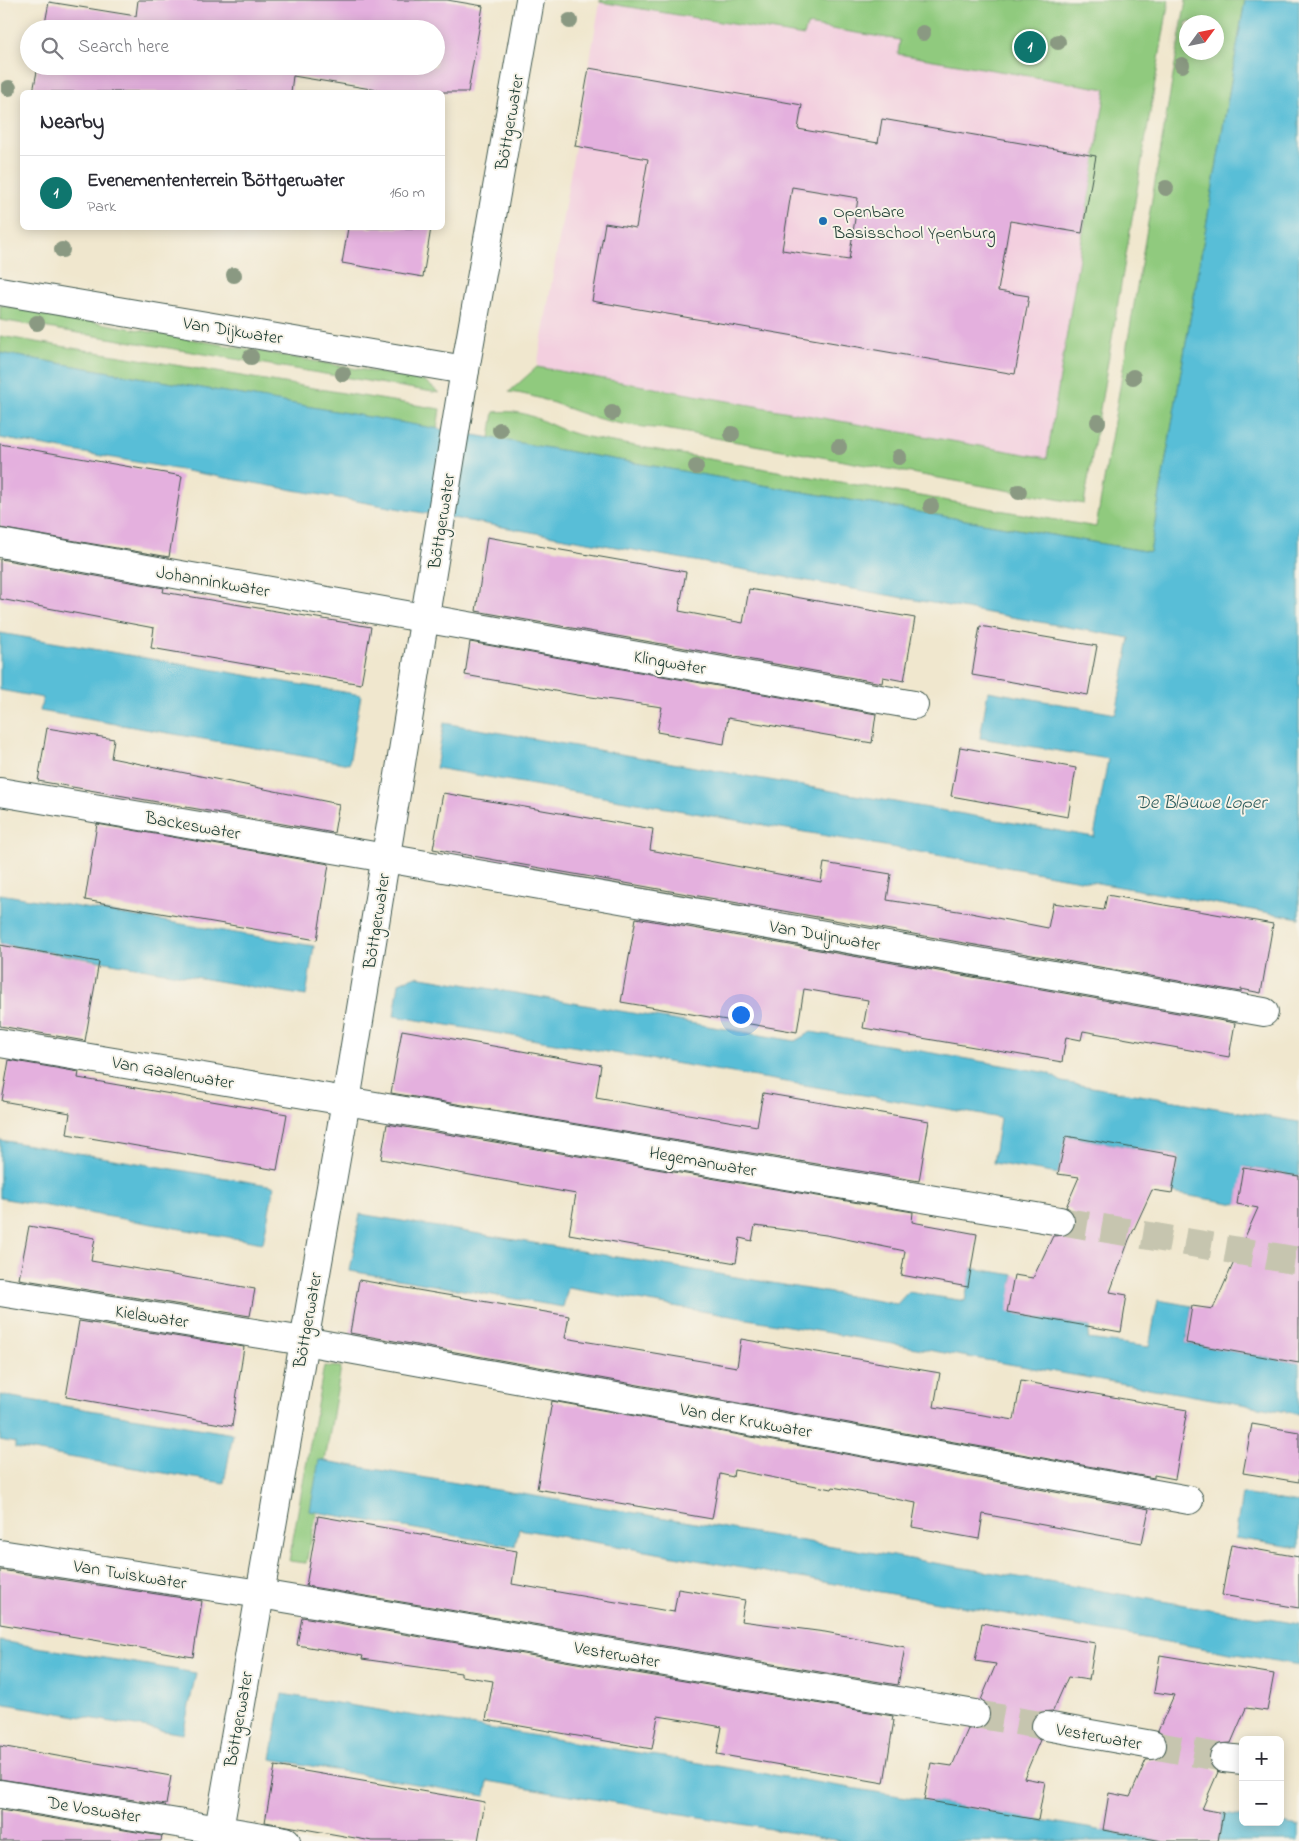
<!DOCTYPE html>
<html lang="en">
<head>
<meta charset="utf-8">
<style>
	:root { --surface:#fff; --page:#f7f7f7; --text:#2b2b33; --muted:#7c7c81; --line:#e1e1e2; --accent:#0f766e }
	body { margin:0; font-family:"Indie Flower",sans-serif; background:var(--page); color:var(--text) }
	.controls { position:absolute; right:15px; bottom:15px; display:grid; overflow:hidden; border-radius:8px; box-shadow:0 2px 12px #0003 }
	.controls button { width:45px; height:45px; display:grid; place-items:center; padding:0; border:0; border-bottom:1px solid var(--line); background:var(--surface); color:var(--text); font:25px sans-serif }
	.compass { position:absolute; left:1179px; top:15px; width:45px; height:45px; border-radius:50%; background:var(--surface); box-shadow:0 2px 12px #0003; rotate:57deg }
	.you { position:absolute; left:740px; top:1014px; width:18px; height:18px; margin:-12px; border:4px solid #fff; border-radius:50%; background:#1a73e8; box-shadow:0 0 0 8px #1a73e833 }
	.badge { display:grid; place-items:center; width:32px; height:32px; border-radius:50%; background:var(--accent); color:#fff; font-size:16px; font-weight:700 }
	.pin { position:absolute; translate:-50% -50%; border:2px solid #fff; box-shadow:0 1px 5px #0006 }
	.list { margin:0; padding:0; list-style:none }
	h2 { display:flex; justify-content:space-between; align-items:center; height:65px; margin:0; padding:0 20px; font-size:21px }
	h2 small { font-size:16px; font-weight:400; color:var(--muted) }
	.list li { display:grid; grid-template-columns:32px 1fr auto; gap:15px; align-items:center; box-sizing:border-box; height:75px; padding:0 20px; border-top:1px solid var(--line) }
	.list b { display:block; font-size:19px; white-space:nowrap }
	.list p { margin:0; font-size:16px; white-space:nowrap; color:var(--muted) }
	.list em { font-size:16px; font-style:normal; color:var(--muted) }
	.icon { flex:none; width:28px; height:28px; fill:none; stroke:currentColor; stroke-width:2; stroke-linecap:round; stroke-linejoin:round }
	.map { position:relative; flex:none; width:1299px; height:1841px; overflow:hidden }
	.search { position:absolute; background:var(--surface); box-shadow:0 2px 12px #0003; left:20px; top:20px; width:425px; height:55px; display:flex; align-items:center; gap:12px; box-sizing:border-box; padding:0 18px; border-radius:28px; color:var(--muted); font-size:19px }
	.panel { position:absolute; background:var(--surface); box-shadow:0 2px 12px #0003; left:20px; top:90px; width:425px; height:140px; border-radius:8px }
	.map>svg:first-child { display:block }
	.built { fill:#f3cfdf }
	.green { fill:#90ca7e; stroke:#588459; fill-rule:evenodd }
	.water { fill:#59bed7; stroke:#3c7e86 }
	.building { fill:#e4b0de; fill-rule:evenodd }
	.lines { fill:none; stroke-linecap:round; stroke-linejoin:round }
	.minor-tunnel { stroke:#c6c5af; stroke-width:28; stroke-dasharray:28 14; stroke-linecap:butt }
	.minor-casing { stroke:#3e564b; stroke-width:30 }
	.minor { stroke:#fff; stroke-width:28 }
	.tree { fill:#8a9982 }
	.poi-dot { fill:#1f6fb2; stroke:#f7f3e8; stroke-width:2 }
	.labels { text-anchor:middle; stroke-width:4; stroke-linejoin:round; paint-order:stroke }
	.street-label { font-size:18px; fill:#1f3d34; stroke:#f7f3e8 }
	.poi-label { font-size:18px; fill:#1f3d34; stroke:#f7f3e8; text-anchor:start }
	.water-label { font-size:19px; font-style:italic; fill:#2e5d5d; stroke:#f7f3e8 }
</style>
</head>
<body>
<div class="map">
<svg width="1299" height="1841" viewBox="0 0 1299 1841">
	<rect width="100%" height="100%" fill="#f7f3e8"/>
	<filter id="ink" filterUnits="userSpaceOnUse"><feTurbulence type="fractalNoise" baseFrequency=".02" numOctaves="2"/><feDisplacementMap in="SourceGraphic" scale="10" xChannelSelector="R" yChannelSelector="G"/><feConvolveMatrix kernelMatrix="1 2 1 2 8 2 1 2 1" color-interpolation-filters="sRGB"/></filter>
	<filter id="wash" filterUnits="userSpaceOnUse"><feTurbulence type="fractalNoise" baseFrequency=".0096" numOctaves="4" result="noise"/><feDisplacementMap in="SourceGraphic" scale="20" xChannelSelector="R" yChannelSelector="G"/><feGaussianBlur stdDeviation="1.12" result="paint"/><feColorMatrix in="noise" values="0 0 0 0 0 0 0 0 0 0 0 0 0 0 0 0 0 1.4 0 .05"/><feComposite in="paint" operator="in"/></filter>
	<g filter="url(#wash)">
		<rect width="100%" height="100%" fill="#f0e7ce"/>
		<!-- built -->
		<polygon class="built" points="600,2 804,36 806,25 901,40 898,54 1106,89 1047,458 537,367"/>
		<!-- green -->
		<g class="green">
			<path d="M600,0H1169L1084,504L665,429C640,427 614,424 590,416C561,407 539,395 509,392L537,367L1047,458L1106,89L898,54L900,40L807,25L804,36L600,2Z"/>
			<path d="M1186,0H1245L1150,552L490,438L494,412C526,409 538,420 566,431C577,435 589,437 601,440L1096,527ZM1186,22H1216V52H1186Z"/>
			<polygon points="0,305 425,381 439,393 0,320"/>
			<polygon points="0,336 440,409 437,429 0,353"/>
			<polygon points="324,1366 341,1367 325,1461 320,1460 311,1511 317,1512 306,1563 289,1561"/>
		</g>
		<!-- water -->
		<g class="water">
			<polygon points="1245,0 1299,0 1299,918 436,768 444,723 1094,837 1108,759 980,738 988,691 1116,714 1130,638 0,438 0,353 1150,552"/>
			<polygon points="0,633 361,695 349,764 40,711 43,698 0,690"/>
			<polygon points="0,894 314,946 306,996 0,944"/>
			<polygon points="416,976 795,1041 811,1032 1048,1073 1062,1082 1299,1122 1299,1176 1244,1167 1237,1204 1172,1193 1179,1156 1067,1136 1058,1174 993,1163 1000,1118 394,1016 399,983"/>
			<polygon points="0,1140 274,1186 263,1243 0,1198"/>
			<polygon points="360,1214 897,1304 908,1292 965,1301 971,1268 1014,1275 1008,1312 1090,1327 1088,1339 1149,1347 1158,1300 1192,1306 1186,1343 1299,1363 1299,1414 568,1288 563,1307 350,1271"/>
			<polygon points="0,1395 233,1434 224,1483 15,1448 15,1443 0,1440"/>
			<polygon points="319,1460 1299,1624 1299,1665 519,1529 515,1546 310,1511"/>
			<polygon points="1242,1494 1299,1503 1299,1548 1235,1538"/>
			<polygon points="0,1641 196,1673 183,1734 0,1703"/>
			<polygon points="282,1694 924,1800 1163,1841 841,1841 488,1781 485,1796 271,1759"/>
			<polygon points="1223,1813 1243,1816 1243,1822 1277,1822 1299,1826 1299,1841 1218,1841"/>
		</g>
		<g id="blocks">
			<!-- building -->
			<g class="building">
				<polygon points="138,0 447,0 483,6 468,92 389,92 293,76 291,92 33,92 38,66 436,66 436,29 44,29 49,2 136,16"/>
				<path d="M589,68L802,105L798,129L878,143L882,119L1096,156L1082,233L1010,221L998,291L1029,296L1015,374L592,301L605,223L636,228L648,159L575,146ZM792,187L858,198L849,260L782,250Z"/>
				<polygon points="348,228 431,228 423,277 342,263"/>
				<polygon points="0,444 182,476 169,557 0,528"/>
				<polygon points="487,537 686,572 679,611 743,623 749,589 915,618 904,681 883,677 882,683 476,611"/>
				<polygon points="0,559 164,588 163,592 371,627 361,684 151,648 154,628 0,599"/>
				<polygon points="980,626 1097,646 1088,695 972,675"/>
				<polygon points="470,642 876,714 872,743 728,718 724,744 657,732 662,707 577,695 465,675"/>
				<polygon points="47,728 114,739 111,758 339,804 334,833 38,781"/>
				<polygon points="960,747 1076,768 1068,817 951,796"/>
				<polygon points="443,793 653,829 650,850 821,882 824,863 891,874 887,900 971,913 1048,928 1053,903 1104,910 1107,895 1273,924 1261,993 1241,989 1241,992 433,849"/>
				<polygon points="97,824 329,864 317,940 85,900"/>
				<polygon points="636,918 1235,1023 1229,1057 1083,1031 1081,1040 1066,1037 1062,1062 863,1028 868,1000 804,989 797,1032 621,1002"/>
				<polygon points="0,945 99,962 85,1041 0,1026"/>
				<polygon points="402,1030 601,1065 596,1098 757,1126 763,1093 929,1121 919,1181 391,1093"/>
				<polygon points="9,1060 79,1072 78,1078 287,1114 277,1170 67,1134 70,1113 2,1101"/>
				<polygon points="387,1124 913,1212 912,1222 977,1234 968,1287 901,1275 905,1251 826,1235 755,1226 752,1241 740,1238 736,1263 569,1234 576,1194 381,1159"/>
				<polygon points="1066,1136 1179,1156 1172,1193 1152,1190 1129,1240 1110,1292 1127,1295 1121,1332 1007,1312 1014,1275 1033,1278 1053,1236 1066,1235 1072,1231 1075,1224 1074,1215 1070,1209 1066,1207 1079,1177 1058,1174"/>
				<polygon points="1243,1167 1299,1176 1299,1363 1186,1343 1192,1306 1213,1309 1258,1208 1237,1204"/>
				<polygon points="29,1226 95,1238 91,1261 255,1289 250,1316 19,1279"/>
				<polygon points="359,1280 569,1316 565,1338 737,1367 741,1339 940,1373 934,1407 1014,1420 1021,1381 1187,1410 1175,1479 1154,1475 1154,1478 350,1333"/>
				<polygon points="79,1321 244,1347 232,1426 66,1397"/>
				<polygon points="552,1401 1149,1509 1142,1543 983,1514 979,1539 912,1527 916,1503 833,1487 832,1489 734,1470 733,1477 720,1474 712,1519 537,1489"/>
				<polygon points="1252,1424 1299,1432 1299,1482 1243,1473"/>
				<polygon points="318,1516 517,1551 512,1584 674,1612 678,1589 745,1600 741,1621 825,1632 905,1647 898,1685 306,1586"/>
				<polygon points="1231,1545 1299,1557 1299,1608 1222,1595"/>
				<polygon points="0,1570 202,1601 193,1657 0,1624"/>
				<polygon points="302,1617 893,1716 892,1720 894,1720 884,1783 717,1754 722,1727 690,1721 658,1716 652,1749 486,1720 493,1681 461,1676 461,1673 362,1659 363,1656 297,1645"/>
				<polygon points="982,1623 1095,1643 1089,1680 1068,1677 1053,1711 1040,1712 1034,1716 1031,1723 1032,1732 1036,1738 1040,1740 1024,1778 1045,1782 1038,1820 924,1800 931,1763 952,1766 968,1729 981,1728 987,1724 990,1717 989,1708 985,1702 981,1700 996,1664 975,1661"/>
				<polygon points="1160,1655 1274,1674 1267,1711 1246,1708 1231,1743 1217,1744 1211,1749 1209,1756 1210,1765 1218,1772 1202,1809 1223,1813 1218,1841 1162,1841 1103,1830 1109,1793 1130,1797 1146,1760 1158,1759 1164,1755 1167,1748 1166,1739 1158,1731 1174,1695 1154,1692"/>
				<polygon points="0,1746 171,1776 166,1805 0,1779"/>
				<polygon points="275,1766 485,1802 478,1841 372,1841 265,1822"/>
				<polygon points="0,1810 162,1836 161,1841 0,1841"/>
			</g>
		</g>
	</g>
	<g filter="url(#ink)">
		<use href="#blocks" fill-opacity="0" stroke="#3e564b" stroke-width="1"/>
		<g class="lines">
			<!-- minor-tunnel -->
			<g class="minor-tunnel">
				<polyline points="1060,1221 1299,1261"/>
				<polyline points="975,1714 1046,1726"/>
				<polyline points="1152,1745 1224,1758"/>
			</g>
			<defs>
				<g id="minor">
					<polyline points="0,291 465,370"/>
					<polyline points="0,543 914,705"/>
					<polyline points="0,792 386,858 1264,1012"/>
					<polyline points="0,1043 1060,1221"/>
					<polyline points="0,1292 304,1341 1189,1500"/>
					<polyline points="0,1554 260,1594 975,1714"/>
					<polyline points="1046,1726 1152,1745"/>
					<polyline points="1224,1758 1243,1760"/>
					<polyline points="0,1794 286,1841"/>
					<polyline points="217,1841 346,1101 465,370 530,0"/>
				</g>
			</defs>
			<!-- minor casing -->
			<use href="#minor" class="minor-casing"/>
			<!-- minor -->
			<use href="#minor" class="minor"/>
		</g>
		<!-- trees -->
		<g class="tree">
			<circle cx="570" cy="21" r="8"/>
			<circle cx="923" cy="33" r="8"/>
			<circle cx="1058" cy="42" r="8"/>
			<circle cx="1182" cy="65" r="8"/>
			<circle cx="9" cy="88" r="8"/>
			<circle cx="1166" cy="188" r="8"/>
			<circle cx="62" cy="250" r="8"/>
			<circle cx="234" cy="275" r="8"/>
			<circle cx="37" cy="323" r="8"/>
			<circle cx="251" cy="357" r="8"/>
			<circle cx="343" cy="374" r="8"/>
			<circle cx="1133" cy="377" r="8"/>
			<circle cx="612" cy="413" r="8"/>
			<circle cx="1098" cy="422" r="8"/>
			<circle cx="500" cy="430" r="8"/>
			<circle cx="732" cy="434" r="8"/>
			<circle cx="839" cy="447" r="8"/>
			<circle cx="899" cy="457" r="8"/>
			<circle cx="696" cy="467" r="8"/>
			<circle cx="1019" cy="492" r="8"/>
			<circle cx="931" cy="506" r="8"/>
		</g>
	</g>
	<!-- markers -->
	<circle class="poi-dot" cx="823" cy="221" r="5"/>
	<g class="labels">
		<!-- street labels -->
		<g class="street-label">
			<text transform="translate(509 122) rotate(-80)" y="6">Böttgerwater</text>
			<text transform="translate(233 330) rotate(9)" y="6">Van Dijkwater</text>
			<text transform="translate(441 521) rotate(-81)" y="6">Böttgerwater</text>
			<text transform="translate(213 581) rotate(10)" y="6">Johanninkwater</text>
			<text transform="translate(670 662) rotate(10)" y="6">Klingwater</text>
			<text transform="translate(193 825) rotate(10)" y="6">Backeswater</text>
			<text transform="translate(376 921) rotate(-81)" y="6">Böttgerwater</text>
			<text transform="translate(825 935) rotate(10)" y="6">Van Duijnwater</text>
			<text transform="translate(173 1072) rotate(10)" y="6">Van Gaalenwater</text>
			<text transform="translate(703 1161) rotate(10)" y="6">Hegemanwater</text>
			<text transform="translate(152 1316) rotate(9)" y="6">Kielawater</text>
			<text transform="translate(307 1320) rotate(-80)" y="6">Böttgerwater</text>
			<text transform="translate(746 1420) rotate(10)" y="6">Van der Krukwater</text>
			<text transform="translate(130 1574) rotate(9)" y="6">Van Twiskwater</text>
			<text transform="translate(617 1654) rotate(10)" y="6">Vesterwater</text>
			<text transform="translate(238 1719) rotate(-80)" y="6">Böttgerwater</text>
			<text transform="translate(1099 1736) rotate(10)" y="6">Vesterwater</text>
			<text transform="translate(94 1809) rotate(9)" y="6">De Voswater</text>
		</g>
		<!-- poi labels -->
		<g class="poi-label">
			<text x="833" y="217">Openbare<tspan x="833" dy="21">Basisschool Ypenburg</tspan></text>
		</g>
		<!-- water labels -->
		<g class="water-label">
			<text x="1201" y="808">De Blauwe Loper</text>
		</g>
	</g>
</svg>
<div class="controls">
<button>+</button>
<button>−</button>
</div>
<svg class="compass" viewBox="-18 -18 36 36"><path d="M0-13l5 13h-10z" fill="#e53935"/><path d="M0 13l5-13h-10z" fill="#7c7c81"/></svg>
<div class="you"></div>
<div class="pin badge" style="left:1030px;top:47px">1</div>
<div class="search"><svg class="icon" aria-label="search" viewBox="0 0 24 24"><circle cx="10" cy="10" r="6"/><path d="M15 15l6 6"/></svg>Search here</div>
<section class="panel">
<h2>Nearby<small></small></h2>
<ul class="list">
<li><span class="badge">1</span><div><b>Evenemententerrein Böttgerwater</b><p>Park</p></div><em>160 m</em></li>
</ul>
</section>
</div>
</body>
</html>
